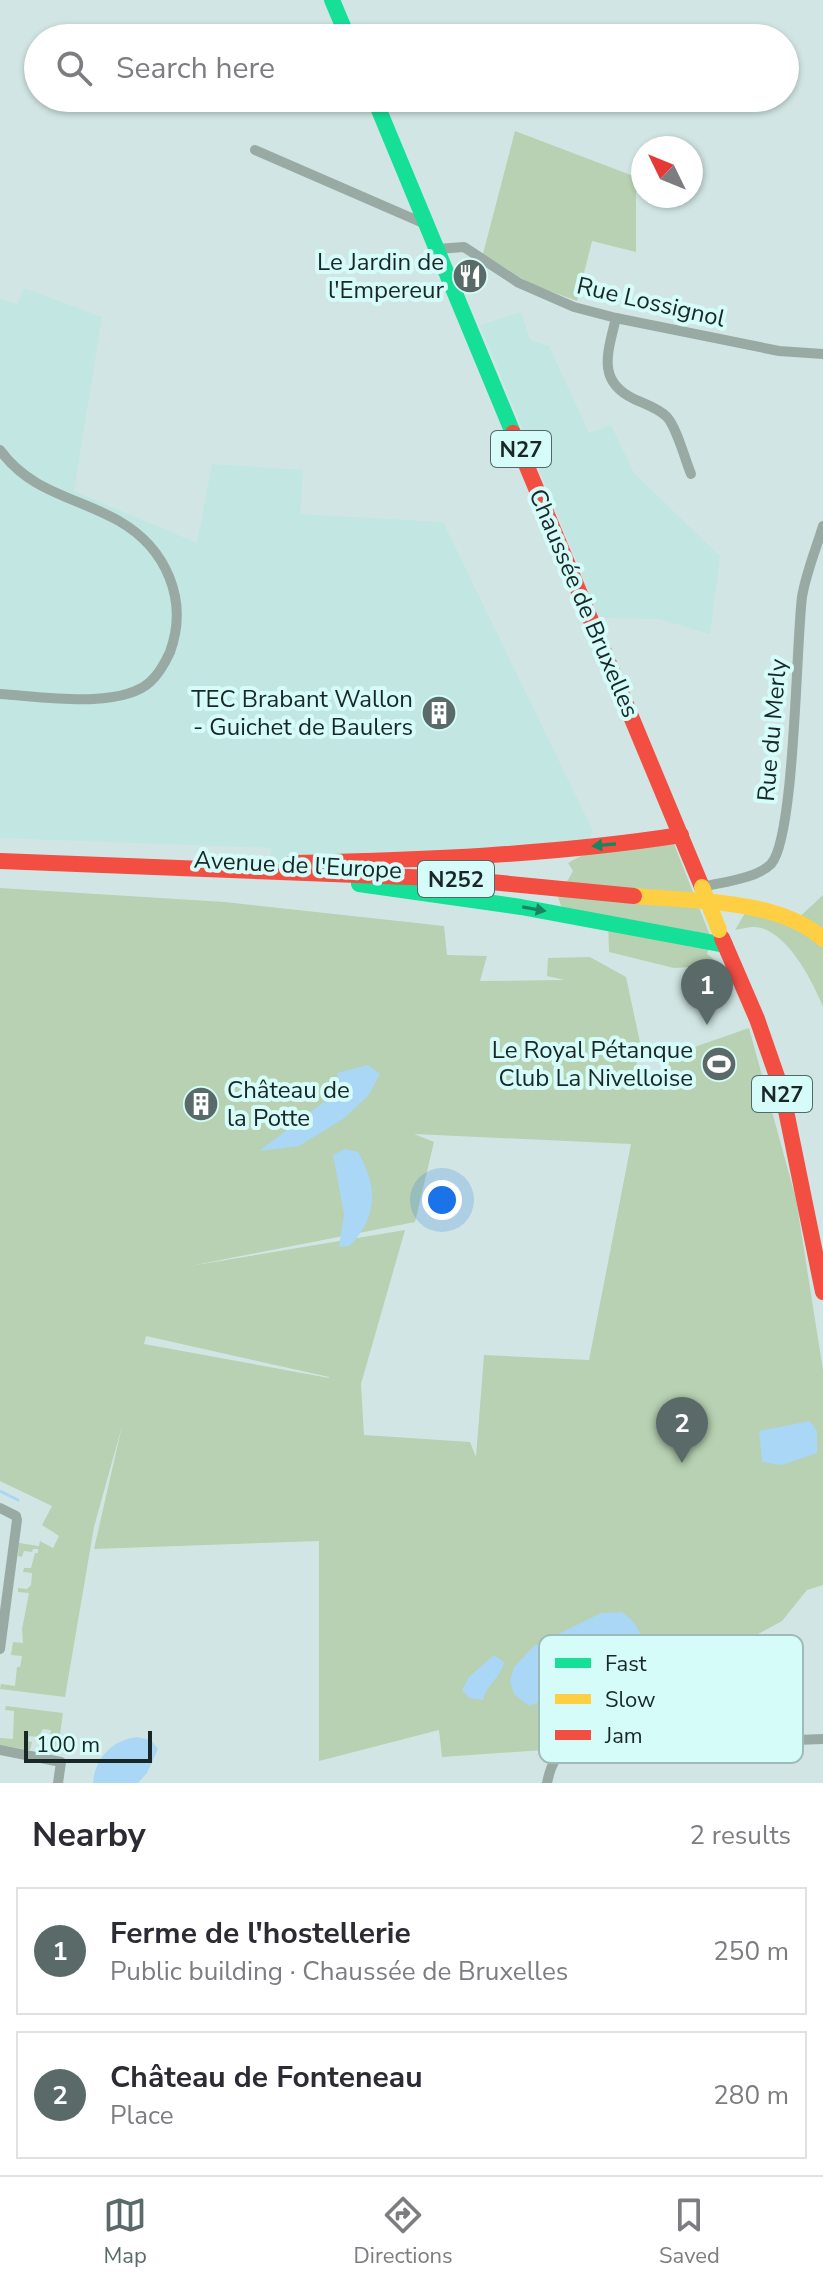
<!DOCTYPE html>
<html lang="en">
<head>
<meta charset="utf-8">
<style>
	:root { --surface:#fff; --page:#f2f2f3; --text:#2b2b33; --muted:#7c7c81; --line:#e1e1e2; --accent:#596a69 }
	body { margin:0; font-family:"Nunito Sans",sans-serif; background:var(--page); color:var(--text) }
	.compass { position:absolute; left:631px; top:136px; width:72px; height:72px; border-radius:50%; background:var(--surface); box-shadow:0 2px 6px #0004; rotate:313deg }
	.scale { position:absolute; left:24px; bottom:20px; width:128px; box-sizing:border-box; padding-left:8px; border:4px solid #192827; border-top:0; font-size:22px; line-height:28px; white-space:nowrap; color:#192827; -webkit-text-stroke:6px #d5fcf8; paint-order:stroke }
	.you { position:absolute; left:442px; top:1200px; width:28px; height:28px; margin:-20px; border:6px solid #fff; border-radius:50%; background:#1a73e8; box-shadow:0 0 0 12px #1a73e833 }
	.badge { display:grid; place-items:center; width:52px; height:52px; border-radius:50%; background:var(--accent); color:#fff; font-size:26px; font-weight:700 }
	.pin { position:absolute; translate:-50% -66px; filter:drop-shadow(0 2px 4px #0008) }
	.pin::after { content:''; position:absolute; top:42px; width:28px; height:24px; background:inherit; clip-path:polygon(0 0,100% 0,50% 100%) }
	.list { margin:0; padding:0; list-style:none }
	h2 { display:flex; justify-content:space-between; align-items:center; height:104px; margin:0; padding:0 32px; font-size:34px }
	h2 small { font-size:26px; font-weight:400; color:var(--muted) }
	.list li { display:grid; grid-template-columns:52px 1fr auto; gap:24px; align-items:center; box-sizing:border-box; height:128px; margin:0 16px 16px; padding:0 16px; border:2px solid var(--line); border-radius:0px }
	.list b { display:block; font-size:30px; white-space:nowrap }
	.list p { margin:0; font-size:26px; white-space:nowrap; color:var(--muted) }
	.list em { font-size:26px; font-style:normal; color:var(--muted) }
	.icon { flex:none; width:44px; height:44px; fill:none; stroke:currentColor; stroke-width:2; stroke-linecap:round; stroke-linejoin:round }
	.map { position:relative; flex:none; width:823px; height:1783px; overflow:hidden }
	.search { position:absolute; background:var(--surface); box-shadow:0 2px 6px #0004; left:24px; right:24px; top:24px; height:88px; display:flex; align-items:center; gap:20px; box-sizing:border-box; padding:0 28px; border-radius:44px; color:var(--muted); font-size:30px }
	.sheet { height:392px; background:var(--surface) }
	nav { display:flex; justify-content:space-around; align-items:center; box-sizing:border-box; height:112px; border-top:2px solid var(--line); background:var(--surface); font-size:22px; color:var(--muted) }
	nav a { display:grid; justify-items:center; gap:4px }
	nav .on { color:var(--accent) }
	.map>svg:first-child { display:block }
	.built { fill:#c2e6e2 }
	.green { fill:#b7d1b2; fill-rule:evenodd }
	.water { fill:#aad7f6 }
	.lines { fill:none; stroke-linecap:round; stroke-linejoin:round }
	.stream { stroke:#aad7f6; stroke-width:3 }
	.street { stroke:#98aaa3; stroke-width:10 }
	.fast { stroke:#16e098; stroke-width:16 }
	.slow { stroke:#ffcf43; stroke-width:16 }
	.jam { stroke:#f24e42; stroke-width:16 }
	.slow-bridge { stroke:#ffcf43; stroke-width:16 }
	.oneway { fill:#188460 }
	.labels { text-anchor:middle; stroke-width:8; stroke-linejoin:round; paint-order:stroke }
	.shield { fill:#d5fcf8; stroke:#516866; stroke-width:2 }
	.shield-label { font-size:22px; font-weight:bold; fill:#192827 }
	.poi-label { font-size:24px; fill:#192827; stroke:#d5fcf8; text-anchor:end }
	.street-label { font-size:24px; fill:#192827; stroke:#d5fcf8 }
	.key { fill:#d5fcf8; stroke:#9dbcb9; stroke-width:2 }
	.key-label { font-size:22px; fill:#192827 }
</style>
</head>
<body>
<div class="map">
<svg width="823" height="1783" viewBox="0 0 823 1783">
	<rect width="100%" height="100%" fill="#d1e6e4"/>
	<!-- built -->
	<g class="built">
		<polygon points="24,288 102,317 74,491 197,543 212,464 303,470 300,514 443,522 593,831 584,847 267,864 272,848 0,838 0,299 18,304"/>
		<polygon points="521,312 530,340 549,346 589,433 611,425 634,473 720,556 710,634 659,619 600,618 480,325"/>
	</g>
	<!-- green -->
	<g class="green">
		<polygon points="515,131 636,177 636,252 592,241 577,301 531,284 483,254"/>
		<path d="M674,844L711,938L707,954L721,965L674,968L609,952L608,920L561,906L558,897L573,871L568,863C597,844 641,846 674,844Z"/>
		<path d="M0,888L225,902L444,926L447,955L487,956L480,981L565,980L547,976L548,958L590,957L626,977L641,1047L631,1085L661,1084L663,1058L749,1028L796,1199L823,1370V1585L807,1590L782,1621L740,1644L738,1687L678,1690L648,1710L639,1738L569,1741L544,1750L442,1757L439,1730L319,1761V1541L94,1549L122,1426L94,1527L65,1697L0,1689L1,1684L15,1686L17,1667H20L22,1656L11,1655L13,1642L23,1643L22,1629L29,1593L18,1592V1588L27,1589L31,1585L32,1573L23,1572L24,1568H31L35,1553H38V1549H33L32,1552L24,1551L22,1557L18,1556L19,1543L39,1546L40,1541L53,1548L59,1536L42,1525L52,1506L0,1481ZM414,1134L631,1144L589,1360L484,1355L476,1457L470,1442L364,1435L361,1384L405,1230L190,1266L415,1222L434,1142ZM146,1336L329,1377V1378L144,1344Z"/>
		<path d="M823,895V1007C813,982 786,928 754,927C748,927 741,929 735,930L745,913L793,923Z"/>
		<polygon points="6,1706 63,1713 57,1755 48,1754 51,1730 43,1729 38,1737 29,1736 28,1741 32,1742 30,1750 0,1745 0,1738 13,1739 14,1711 5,1710"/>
	</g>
	<!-- water -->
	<g class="water">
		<polygon points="368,1065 380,1074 368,1096 343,1119 299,1146 259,1151 341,1089 337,1073"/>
		<path d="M345,1149L358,1152C378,1187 378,1216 350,1246L339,1247L344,1214L333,1155Z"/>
		<polygon points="810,1421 817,1431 817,1453 782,1465 762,1462 759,1431"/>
		<path d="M622,1612C656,1634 647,1685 612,1703C607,1705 599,1706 593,1707C564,1690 558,1695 529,1706L514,1694L510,1681L514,1667L534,1646L601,1613Z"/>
		<path d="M494,1655L504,1662C501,1678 487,1684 483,1700L469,1698L462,1690L469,1677Z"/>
		<path d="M137,1737L151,1740L158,1749L147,1773L138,1783H93C95,1758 112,1740 137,1737Z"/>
	</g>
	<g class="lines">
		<!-- stream -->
		<polyline class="stream" points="0,1491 18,1500"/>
		<!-- street -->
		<g class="street">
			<polyline points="255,150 423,223"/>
			<polyline points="437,249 464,247 519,283 574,307 616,318 779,351 823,354"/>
			<path d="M616,318C608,352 596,381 634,399C645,404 658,408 667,417C677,428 685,460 691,474"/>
			<path d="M0,450C31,493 77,497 119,521C166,548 189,600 170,652C165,663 159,674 150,682C119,710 39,696 0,694"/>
			<path d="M702,887C722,882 756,879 771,864C795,838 796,644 802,597C806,573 816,549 823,526"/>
			<polyline points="0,1508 16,1516 17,1520 0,1649"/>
			<polyline points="0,1750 61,1762 58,1783"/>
			<path d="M547,1783C551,1764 556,1751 577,1748L823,1739"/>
		</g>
		<!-- fast -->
		<g class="fast">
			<polyline points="332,0 348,38"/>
			<polyline points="374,98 513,433"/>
			<polyline points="359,884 521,907 725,945"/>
		</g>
		<!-- slow -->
		<path class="slow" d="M634,896C692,901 779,899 823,939"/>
		<!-- jam -->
		<g class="jam">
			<polyline points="513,433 702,887"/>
			<polyline points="0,861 460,879 634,896"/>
			<path d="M292,863C422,860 552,855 681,835"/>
			<polyline points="722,938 757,1019 782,1091 823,1292"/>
		</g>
		<!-- slow-bridge -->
		<polyline class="slow-bridge" points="702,887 719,930"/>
	</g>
	<!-- one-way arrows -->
	<defs><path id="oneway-solid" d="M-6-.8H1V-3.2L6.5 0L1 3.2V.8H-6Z" transform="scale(2)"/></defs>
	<g class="oneway">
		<use href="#oneway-solid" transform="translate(604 845) rotate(175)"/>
		<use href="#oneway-solid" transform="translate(534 909) rotate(10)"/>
	</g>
	<!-- icons -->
	<defs>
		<symbol id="restaurant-disc" viewBox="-11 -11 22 22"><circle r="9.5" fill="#596a69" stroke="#d5fcf8"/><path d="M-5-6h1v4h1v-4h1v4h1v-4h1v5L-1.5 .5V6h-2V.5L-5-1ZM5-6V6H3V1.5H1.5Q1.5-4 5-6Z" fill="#fff"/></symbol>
		<symbol id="building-disc" viewBox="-11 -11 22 22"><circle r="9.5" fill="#596a69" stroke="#d5fcf8"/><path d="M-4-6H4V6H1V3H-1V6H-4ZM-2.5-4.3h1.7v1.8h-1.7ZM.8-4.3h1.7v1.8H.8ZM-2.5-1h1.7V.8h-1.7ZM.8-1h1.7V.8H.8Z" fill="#fff"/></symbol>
		<symbol id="stadium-disc" viewBox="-11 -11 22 22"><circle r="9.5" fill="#596a69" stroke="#d5fcf8"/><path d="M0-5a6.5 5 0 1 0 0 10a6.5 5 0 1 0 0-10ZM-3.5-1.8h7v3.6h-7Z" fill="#fff"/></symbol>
	</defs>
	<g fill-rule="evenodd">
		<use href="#restaurant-disc" x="450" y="256" width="40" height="40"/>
		<use href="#building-disc" x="419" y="693" width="40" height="40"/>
		<use href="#stadium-disc" x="699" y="1044" width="40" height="40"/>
		<use href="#building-disc" x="181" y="1084" width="40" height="40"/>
	</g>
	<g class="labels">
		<!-- shield labels -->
		<g class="shield">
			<rect x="491" y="431" width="60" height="36" rx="6"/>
			<rect x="418" y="861" width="76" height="36" rx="6"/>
			<rect x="752" y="1076" width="60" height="36" rx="6"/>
		</g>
		<g class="shield-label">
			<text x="521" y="457">N27</text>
			<text x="456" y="887">N252</text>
			<text x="782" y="1102">N27</text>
		</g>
		<!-- poi labels -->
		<g class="poi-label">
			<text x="444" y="270">Le Jardin de<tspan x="444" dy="28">l'Empereur</tspan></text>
			<text x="413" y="707">TEC Brabant Wallon<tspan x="413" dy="28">- Guichet de Baulers</tspan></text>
			<text x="693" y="1058">Le Royal Pétanque<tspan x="693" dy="28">Club La Nivelloise</tspan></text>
			<text x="227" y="1098" text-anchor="start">Château de<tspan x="227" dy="28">la Potte</tspan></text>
		</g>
		<!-- street labels -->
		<g class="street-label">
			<text transform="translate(651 302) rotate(13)" y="8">Rue Lossignol</text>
			<text transform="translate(584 603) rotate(67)" y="8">Chaussée de Bruxelles</text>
			<text transform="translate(772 730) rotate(-85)" y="8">Rue du Merly</text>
			<text transform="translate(298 865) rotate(3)" y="8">Avenue de l'Europe</text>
		</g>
	</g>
	<!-- legend -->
	<rect x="539" y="1635" width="264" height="128" rx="12" class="key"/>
	<rect x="555" y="1658" width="36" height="10" fill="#16e098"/>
	<rect x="555" y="1694" width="36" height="10" fill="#ffcf43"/>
	<rect x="555" y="1730" width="36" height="10" fill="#f24e42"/>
	<g class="key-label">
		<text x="605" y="1671">Fast</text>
		<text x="605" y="1707">Slow</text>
		<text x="605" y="1743">Jam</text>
	</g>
</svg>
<svg class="compass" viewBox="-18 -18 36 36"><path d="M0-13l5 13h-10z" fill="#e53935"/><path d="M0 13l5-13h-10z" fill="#7c7c81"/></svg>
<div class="scale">100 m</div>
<div class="you"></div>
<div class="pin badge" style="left:707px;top:1025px">1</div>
<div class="pin badge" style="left:682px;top:1463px">2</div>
<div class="search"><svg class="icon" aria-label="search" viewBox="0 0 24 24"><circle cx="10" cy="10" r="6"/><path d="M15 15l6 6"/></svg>Search here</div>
</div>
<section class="sheet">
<h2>Nearby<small>2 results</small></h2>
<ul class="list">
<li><span class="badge">1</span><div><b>Ferme de l'hostellerie</b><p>Public building · Chaussée de Bruxelles</p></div><em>250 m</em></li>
<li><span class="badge">2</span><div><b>Château de Fonteneau</b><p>Place</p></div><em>280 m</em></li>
</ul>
</section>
<nav>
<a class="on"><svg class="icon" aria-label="map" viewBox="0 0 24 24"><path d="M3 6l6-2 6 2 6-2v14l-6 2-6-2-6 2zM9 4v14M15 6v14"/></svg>Map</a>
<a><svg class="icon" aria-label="directions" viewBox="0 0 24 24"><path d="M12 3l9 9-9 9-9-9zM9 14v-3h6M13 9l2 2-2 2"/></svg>Directions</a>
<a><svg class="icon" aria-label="saved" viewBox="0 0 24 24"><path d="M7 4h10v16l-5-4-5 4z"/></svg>Saved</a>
</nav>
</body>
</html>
